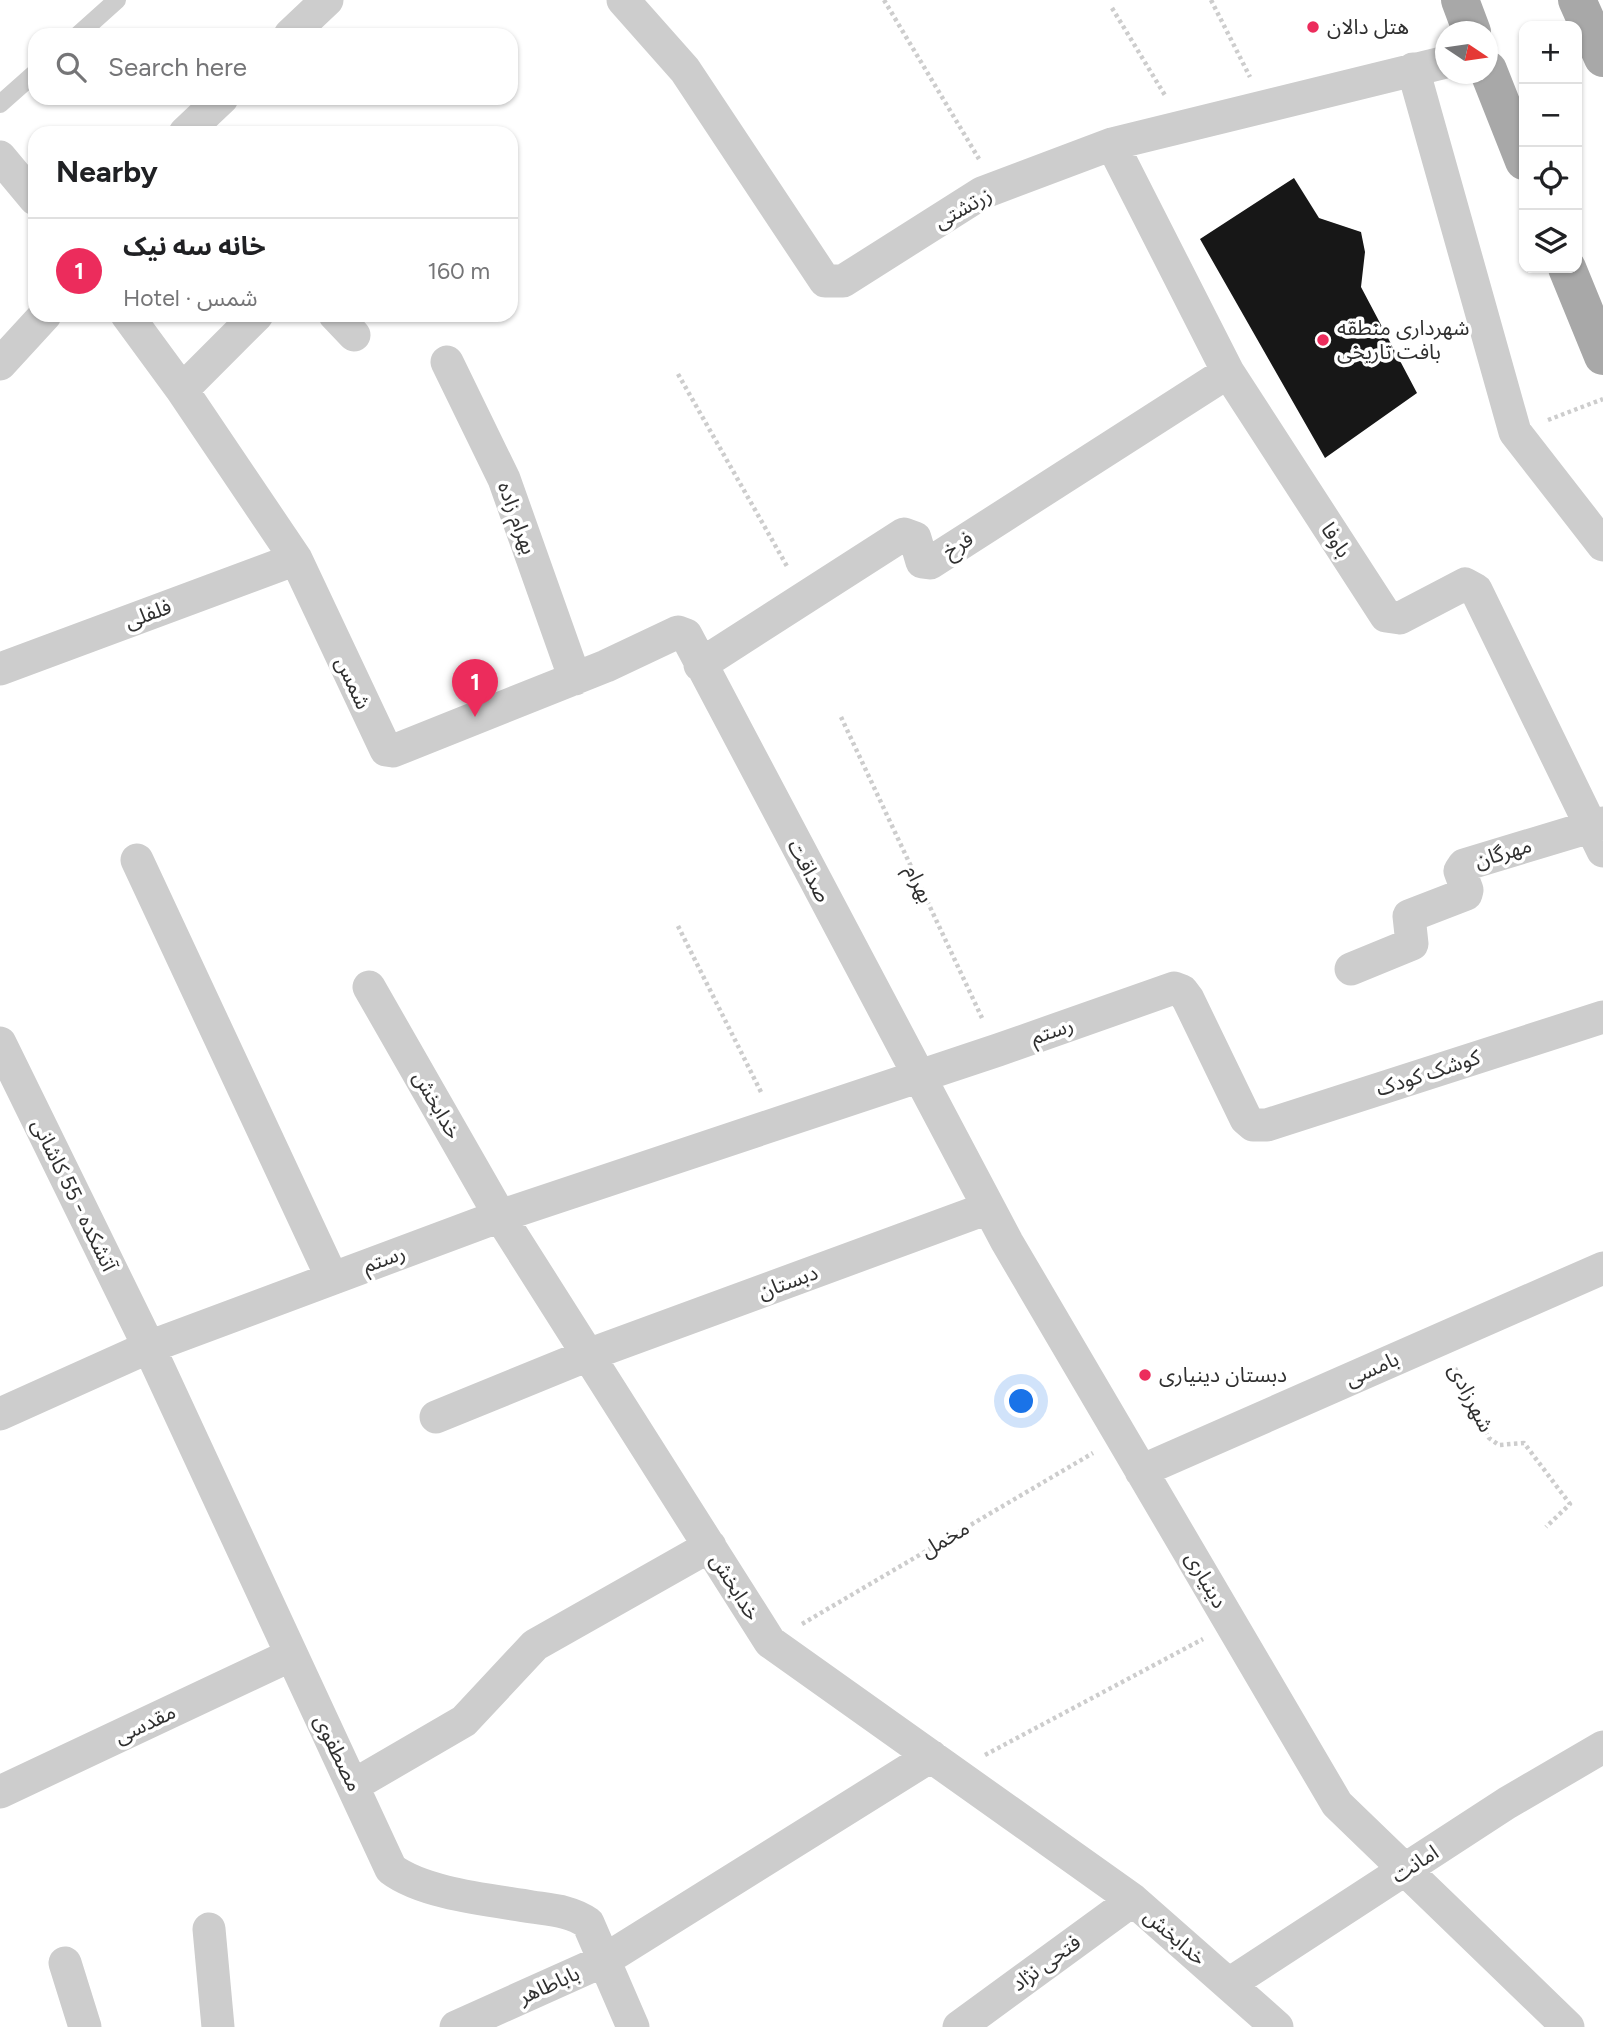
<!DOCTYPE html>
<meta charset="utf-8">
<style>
:root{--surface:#fff;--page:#f2f2f2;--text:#202124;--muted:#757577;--line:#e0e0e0;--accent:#ec2c5c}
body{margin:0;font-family:Figtree,"Noto Sans Arabic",sans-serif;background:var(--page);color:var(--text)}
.controls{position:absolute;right:21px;top:21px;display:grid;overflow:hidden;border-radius:14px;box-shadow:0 2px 5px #0004}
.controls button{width:63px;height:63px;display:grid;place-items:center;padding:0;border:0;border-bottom:2px solid var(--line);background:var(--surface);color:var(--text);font:35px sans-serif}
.compass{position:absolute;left:1435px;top:21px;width:63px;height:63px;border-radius:50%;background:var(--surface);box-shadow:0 2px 5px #0004;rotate:103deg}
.you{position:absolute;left:1022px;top:1402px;width:24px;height:24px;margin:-18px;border:5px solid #fff;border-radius:50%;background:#1a73e8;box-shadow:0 0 0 10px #1a73e833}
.badge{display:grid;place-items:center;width:46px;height:46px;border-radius:50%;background:var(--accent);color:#fff;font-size:23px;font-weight:700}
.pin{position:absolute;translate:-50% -58px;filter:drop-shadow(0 2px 4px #0008)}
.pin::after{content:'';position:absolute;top:37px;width:24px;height:21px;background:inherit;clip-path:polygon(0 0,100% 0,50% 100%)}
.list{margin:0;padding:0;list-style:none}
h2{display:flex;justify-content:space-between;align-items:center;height:91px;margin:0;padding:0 28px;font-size:30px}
h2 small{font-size:23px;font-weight:400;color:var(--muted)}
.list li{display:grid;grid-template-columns:46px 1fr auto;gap:21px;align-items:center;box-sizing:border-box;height:105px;padding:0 28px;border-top:2px solid var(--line)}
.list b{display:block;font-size:26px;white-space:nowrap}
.list p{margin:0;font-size:23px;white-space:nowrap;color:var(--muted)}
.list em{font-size:23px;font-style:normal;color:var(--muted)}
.icon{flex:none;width:38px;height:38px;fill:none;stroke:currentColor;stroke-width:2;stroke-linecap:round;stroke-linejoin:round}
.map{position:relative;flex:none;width:1603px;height:2027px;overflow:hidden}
.search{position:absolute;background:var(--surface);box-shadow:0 2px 5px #0004;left:28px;top:28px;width:490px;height:77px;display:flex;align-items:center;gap:18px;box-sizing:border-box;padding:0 24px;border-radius:21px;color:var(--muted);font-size:26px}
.panel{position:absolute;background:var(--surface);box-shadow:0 2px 5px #0004;left:28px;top:126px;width:490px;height:196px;border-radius:21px}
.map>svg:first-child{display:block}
</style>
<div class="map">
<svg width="1603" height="2027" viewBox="0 0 1603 2027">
<rect width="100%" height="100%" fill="#fff"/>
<path fill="#171717" d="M1294 178 1319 218 1361 232 1365 252 1361 287 1417 393 1325 458 1200 239Z"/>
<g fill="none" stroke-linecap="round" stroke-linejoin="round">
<path stroke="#cdcdcd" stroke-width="4.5" stroke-dasharray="3.5 3.5" stroke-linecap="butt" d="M884 0 979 159
M1211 0 1250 77
M1112 8 1166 97
M678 374 788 568
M1548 420 1603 399
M841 717 982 1018
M678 926 762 1094
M1455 1368 1489 1438 1499 1445 1524 1443 1570 1504 1546 1527
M802 1624 1093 1453
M985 1755 1203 1639"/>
<path stroke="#cdcdcd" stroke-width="18" d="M78 35 117 0
M0 104 35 73"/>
<path stroke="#cdcdcd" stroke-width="33" d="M623 0 685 70 825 281H843L982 193 1112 144 1446 62
M290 35 327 0
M1413 69 1515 432 1603 545
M185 133 222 98
M1112 144 1228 372 1386 616 1400 618 1465 584 1476 590 1603 851
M0 157 35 199
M127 315 182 390 296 559 386 750 393 751 606 666 678 632 686 635 1007 1242 1337 1804 1568 2027
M335 315 354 335
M447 362 504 479 575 679
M0 364 45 315
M182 390 257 315
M700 665 904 534 915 538 922 562 930 563 1228 372
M0 669 296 559
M137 860 332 1278
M1351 969 1412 944 1409 916 1466 894 1467 890 1460 871 1464 865 1603 823
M369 987 500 1216 770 1642 1133 1900 1277 2027
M0 1043 149 1347 391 1869C424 1894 491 1900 532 1907 552 1910 571 1911 588 1923L633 2027
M0 1414 149 1347 500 1216 998 1050 1174 988 1182 991 1188 999 1246 1119 1253 1125H1267L1603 1017
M436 1417 588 1355 988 1208
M1141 1471 1603 1268
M354 1785 464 1721 535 1645 710 1546
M0 1792 289 1656
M209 1929 218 2027
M65 1963 85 2027
M1229 1984 1507 1803 1603 1747
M456 2027 603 1961 931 1756
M959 2027 1133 1900"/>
<path stroke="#a8a8a8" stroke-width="38" d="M1460 0 1472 32
M1577 0 1603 58
M1488 70 1524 161
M1567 268 1603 356"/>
</g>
<g fill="#ec2c5c" stroke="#fff" stroke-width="2.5">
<circle cx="1313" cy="27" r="7"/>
<circle cx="1323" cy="340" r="7"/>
<circle cx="1145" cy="1375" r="7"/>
</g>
<g text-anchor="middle" stroke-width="7" stroke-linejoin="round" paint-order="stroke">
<g font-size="21" fill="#303030" stroke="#fff" text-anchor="start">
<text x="1327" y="34">هتل دالان</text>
<text x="1337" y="335">شهرداری منطقه<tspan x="1337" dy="24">بافت تاریخی</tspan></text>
<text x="1159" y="1382">دبستان دینیاری</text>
</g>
<g font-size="21" fill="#303030" stroke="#fff">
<text transform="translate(963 208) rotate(-29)" y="7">زرتشتی</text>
<text transform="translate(517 518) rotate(70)" y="7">بهرام زاده</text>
<text transform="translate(1336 540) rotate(57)" y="7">باوفا</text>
<text transform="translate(958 545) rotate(-33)" y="7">فرخ</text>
<text transform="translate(148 614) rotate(-20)" y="7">فلفلی</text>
<text transform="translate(353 683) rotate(65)" y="7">شمس</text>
<text transform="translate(1503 853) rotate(-17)" y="7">مهرگان</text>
<text transform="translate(809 871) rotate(62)" y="7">صداقت</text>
<text transform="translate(919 884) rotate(65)" y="7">بهرام</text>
<text transform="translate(1052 1031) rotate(-19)" y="7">رستم</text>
<text transform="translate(1428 1073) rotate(-18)" y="7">کوشک کودک</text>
<text transform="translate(437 1105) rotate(60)" y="7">خدابخش</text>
<text transform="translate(74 1195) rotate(64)" y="7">آتشکده - 55 کاشانی</text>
<text transform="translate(384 1259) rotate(-20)" y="7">رستم</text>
<text transform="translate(788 1282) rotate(-20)" y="7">دبستان</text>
<text transform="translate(1372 1369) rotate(-24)" y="7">بامسی</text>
<text transform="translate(1471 1398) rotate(63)" y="7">شهرزادی</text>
<text transform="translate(945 1539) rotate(-30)" y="7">مخمل</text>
<text transform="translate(1206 1580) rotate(60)" y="7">دینیاری</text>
<text transform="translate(735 1587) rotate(58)" y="7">خدابخش</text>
<text transform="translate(145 1724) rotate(-25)" y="7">مقدسی</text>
<text transform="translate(338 1753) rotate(64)" y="7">مصطفوی</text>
<text transform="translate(1415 1864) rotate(-33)" y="7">امانت</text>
<text transform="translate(1175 1937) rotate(41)" y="7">خدابخش</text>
<text transform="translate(1046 1963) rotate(-36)" y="7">فتحی نژاد</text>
<text transform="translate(549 1985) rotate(-24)" y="7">باباطاهر</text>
</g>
</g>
</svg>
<div class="controls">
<button>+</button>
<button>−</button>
<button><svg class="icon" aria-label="locate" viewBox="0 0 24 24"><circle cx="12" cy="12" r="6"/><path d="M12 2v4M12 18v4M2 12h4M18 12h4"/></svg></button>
<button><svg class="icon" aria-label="layers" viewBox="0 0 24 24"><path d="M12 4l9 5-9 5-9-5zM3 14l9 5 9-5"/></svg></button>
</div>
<svg class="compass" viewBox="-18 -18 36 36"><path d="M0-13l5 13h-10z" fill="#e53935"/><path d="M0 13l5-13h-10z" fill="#757577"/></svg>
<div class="you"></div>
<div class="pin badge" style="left:475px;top:717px">1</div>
<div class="search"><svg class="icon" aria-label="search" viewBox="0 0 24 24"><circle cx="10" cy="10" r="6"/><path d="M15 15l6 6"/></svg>Search here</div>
<section class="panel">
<h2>Nearby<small></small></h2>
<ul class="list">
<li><span class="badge">1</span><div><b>خانه سه نیک</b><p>Hotel · شمس</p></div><em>160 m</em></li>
</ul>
</section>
</div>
